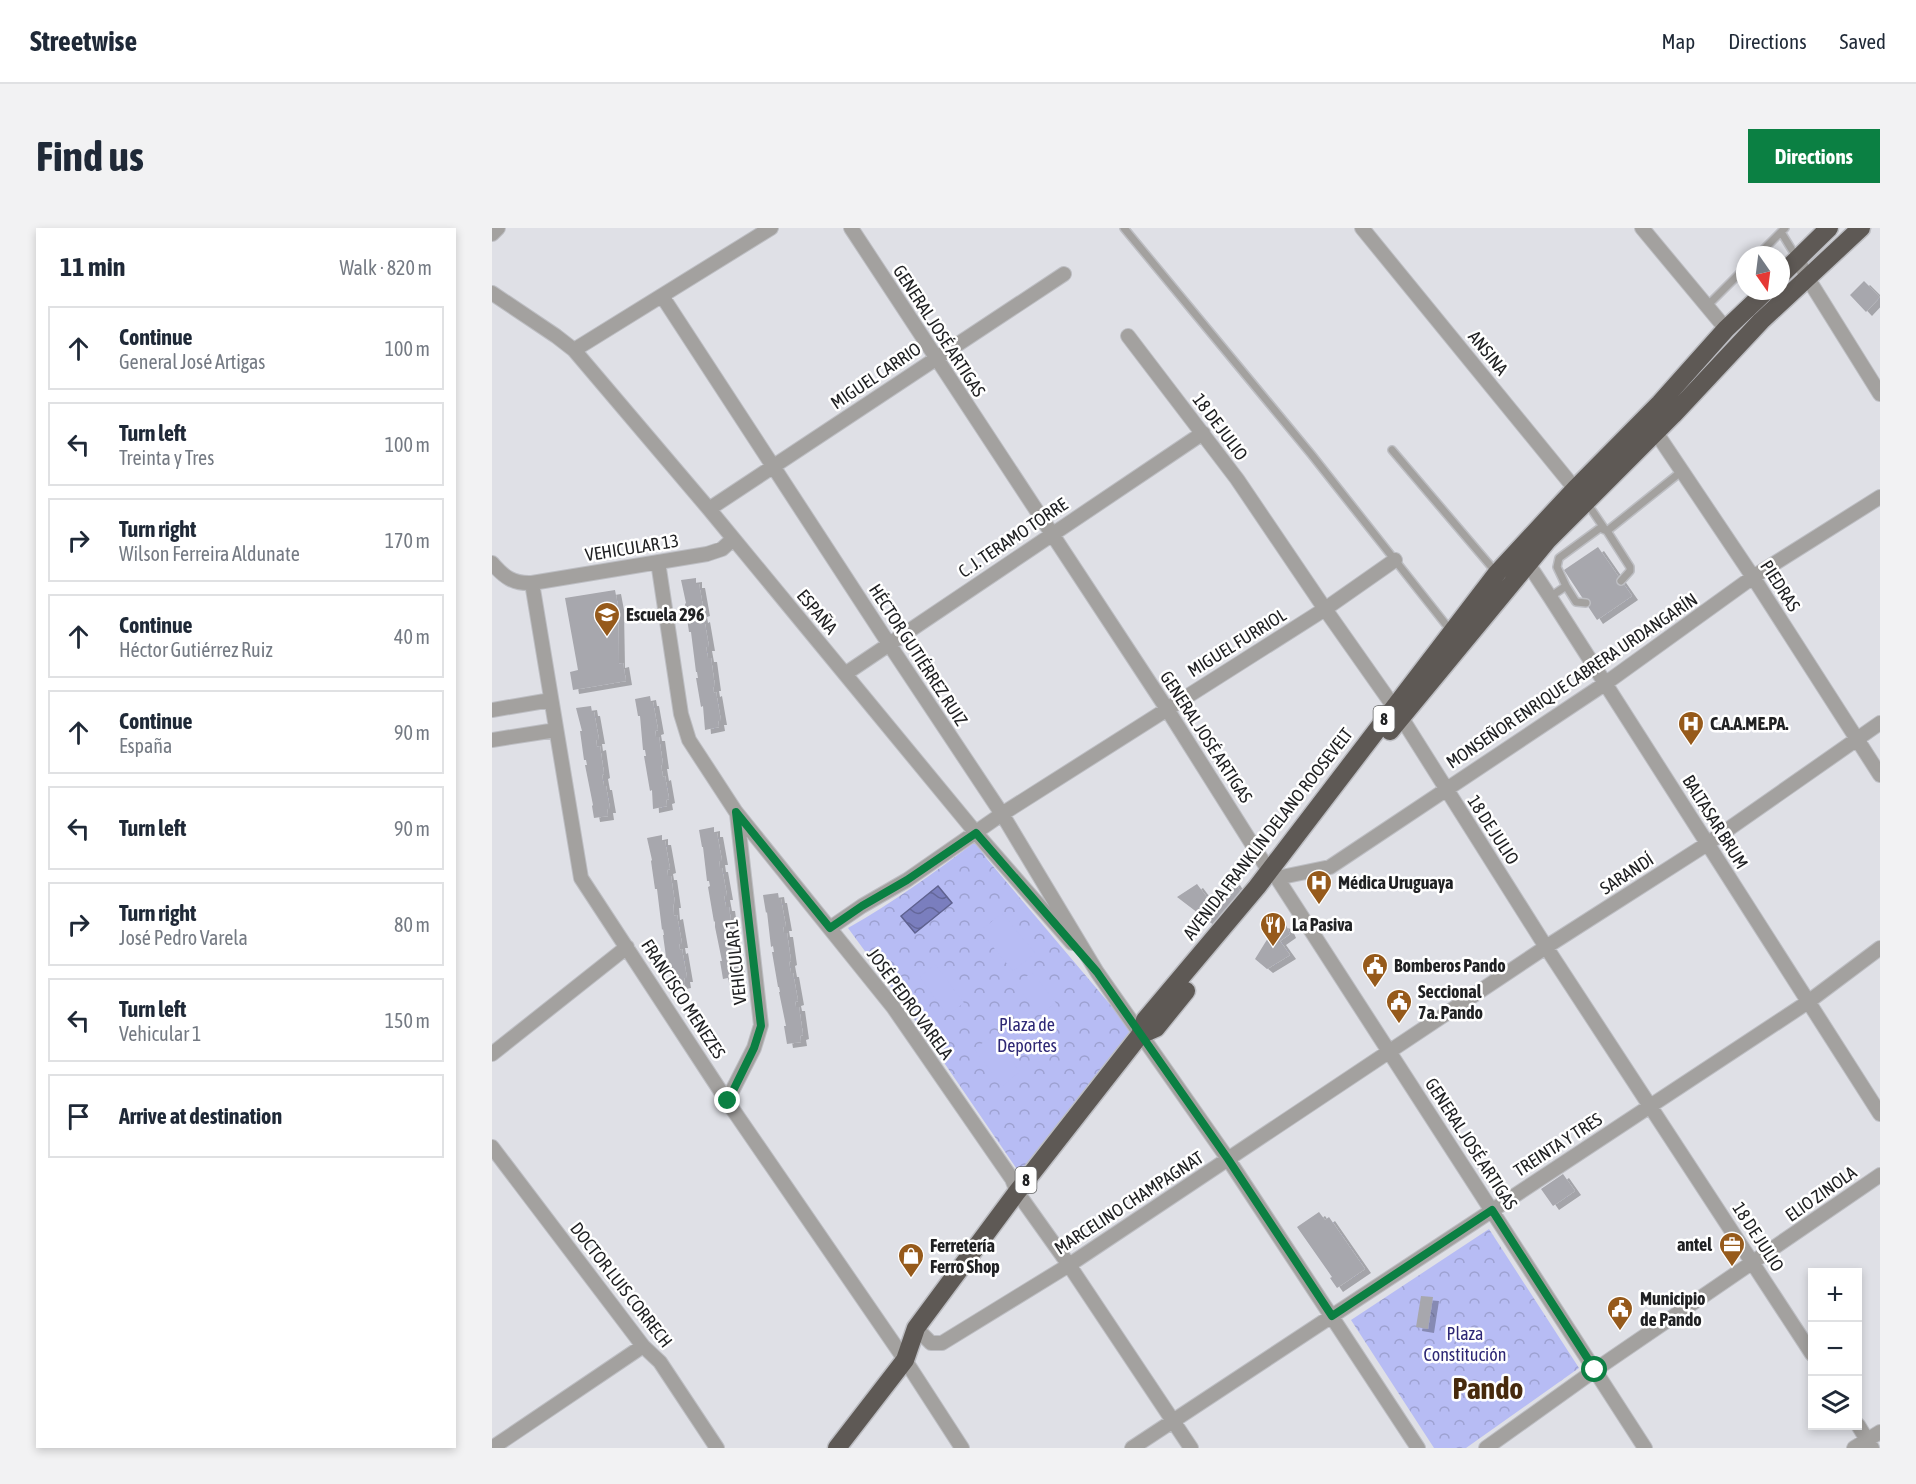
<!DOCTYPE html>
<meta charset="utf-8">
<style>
:root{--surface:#fff;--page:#f2f2f3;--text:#1f2937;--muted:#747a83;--line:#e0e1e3;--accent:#0b8043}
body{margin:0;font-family:"Asap Condensed",sans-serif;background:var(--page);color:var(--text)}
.controls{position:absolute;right:18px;bottom:18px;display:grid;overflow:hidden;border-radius:0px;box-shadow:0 3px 9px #0003}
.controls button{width:54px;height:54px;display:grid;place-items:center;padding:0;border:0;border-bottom:2px solid var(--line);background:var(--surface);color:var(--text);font:30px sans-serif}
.compass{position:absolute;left:1244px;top:18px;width:54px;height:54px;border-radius:50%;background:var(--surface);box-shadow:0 3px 9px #0003;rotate:166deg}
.stop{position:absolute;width:18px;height:18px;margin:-14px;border:4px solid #0b8043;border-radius:50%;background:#fff}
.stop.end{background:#0b8043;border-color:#fff;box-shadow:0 2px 6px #0008}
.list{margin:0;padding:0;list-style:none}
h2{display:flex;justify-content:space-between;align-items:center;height:78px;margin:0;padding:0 24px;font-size:26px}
h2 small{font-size:20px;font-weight:400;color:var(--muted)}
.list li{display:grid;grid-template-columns:39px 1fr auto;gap:18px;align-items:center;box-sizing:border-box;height:84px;margin:0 12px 12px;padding:0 12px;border:2px solid var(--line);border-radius:0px}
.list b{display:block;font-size:22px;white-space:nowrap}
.list p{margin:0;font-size:20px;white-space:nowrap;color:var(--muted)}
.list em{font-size:20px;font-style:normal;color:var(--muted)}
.icon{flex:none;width:33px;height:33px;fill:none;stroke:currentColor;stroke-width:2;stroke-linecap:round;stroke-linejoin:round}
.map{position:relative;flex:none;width:1388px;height:1220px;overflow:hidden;border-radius:0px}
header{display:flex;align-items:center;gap:36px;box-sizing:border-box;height:84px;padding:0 30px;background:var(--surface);border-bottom:2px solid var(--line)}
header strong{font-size:28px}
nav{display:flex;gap:33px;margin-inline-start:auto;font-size:21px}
.intro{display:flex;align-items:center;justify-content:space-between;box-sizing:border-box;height:144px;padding:0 36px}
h1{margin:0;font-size:42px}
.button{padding:15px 27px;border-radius:0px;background:var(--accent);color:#fff;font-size:21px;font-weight:700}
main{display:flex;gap:36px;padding:0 36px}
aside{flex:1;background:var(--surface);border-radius:0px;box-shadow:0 3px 9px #0003}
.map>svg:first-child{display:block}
</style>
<header>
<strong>Streetwise</strong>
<nav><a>Map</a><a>Directions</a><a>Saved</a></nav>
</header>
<div class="intro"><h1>Find us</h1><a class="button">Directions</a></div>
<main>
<aside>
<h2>11 min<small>Walk · 820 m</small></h2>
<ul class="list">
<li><svg class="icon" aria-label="ahead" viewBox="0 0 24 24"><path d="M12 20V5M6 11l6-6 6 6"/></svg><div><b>Continue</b><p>General José Artigas</p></div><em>100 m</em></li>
<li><svg class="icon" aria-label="left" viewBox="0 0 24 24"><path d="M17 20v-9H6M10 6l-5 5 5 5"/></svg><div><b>Turn left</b><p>Treinta y Tres</p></div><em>100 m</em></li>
<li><svg class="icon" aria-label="right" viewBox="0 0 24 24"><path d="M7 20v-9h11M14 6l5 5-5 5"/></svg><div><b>Turn right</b><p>Wilson Ferreira Aldunate</p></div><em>170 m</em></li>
<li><svg class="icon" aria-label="ahead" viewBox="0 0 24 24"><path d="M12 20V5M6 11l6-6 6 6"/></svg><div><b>Continue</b><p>Héctor Gutiérrez Ruiz</p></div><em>40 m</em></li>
<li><svg class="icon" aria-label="ahead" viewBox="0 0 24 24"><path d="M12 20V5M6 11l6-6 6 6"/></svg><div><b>Continue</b><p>España</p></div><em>90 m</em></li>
<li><svg class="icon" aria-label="left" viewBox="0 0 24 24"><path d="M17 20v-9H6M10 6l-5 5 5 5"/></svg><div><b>Turn left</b></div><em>90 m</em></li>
<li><svg class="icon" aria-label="right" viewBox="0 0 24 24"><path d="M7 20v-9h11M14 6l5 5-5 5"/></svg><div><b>Turn right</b><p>José Pedro Varela</p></div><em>80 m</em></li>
<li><svg class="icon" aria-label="left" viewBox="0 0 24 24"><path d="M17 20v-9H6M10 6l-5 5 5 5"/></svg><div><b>Turn left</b><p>Vehicular 1</p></div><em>150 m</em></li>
<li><svg class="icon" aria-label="arrive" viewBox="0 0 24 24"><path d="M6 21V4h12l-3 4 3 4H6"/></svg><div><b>Arrive at destination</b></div></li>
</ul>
</aside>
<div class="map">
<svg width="1388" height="1220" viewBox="0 0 1388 1220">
<defs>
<pattern id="park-crowns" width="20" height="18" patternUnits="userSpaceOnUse" patternTransform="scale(1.5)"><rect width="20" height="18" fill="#b7bcf4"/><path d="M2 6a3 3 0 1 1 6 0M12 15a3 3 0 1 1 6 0" fill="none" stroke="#9da1d1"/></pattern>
<pattern id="water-waves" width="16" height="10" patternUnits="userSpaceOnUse" patternTransform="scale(1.5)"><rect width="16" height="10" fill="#7a7ebe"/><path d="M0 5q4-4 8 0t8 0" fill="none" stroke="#64679a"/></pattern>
<filter id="shadow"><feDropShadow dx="6" dy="4" stdDeviation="0" flood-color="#0004"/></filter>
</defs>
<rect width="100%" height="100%" fill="#dfe0e6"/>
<path fill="url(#park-crowns)" d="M483 614 495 631 644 807 531 950 416 782 356 700C400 675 442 645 483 614Z
M997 1001 1087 1140 974 1220H942L859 1092Z"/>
<path fill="#b7bcf4" d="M510 685 543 725 521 743 488 703Z
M443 736 472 775 455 787 428 749Z
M540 744 564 775 547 787 524 757Z
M502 807 528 844 510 858 482 821Z"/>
<path fill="url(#water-waves)" stroke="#5f6290" stroke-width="1.5" d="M446 658 460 675 423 705 409 688Z"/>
<path fill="#a7a7ad" filter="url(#shadow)" d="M1372 53 1388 69 1374 84 1358 67Z
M1106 319 1140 368 1105 392 1072 342Z
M204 350V356H207L212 384 209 385 210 391 212 390 217 419H214L216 430H219L223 459H221L222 465 224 464 229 493H226L227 499 213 502 211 478 209 479 204 450H206L205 444H204L199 404H197L193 376 194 375 189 352Z
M123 362 126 378 127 436 131 435 134 453 81 462 78 444 86 442 73 370Z
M158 468 159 474H161L166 502 163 503 164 509H167L171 537H169L171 549 173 548 177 571 174 572 175 578 161 581 160 562 158 563 152 528H154L153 522H151L148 488H146L143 471Z
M99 478 100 484H102L107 512H104L105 519 108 518 112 546 110 547 112 558H114L118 581H115L116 588 102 590 100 578 101 577 93 537H95L94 532H92L88 503H90L84 480Z
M222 599V605H225L230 633H227L228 640H230L235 668H232L234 679H237L241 708H239L240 714 242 713 247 742H244L245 748 231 751 228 733H230L223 699V693L222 694 216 659 218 658 217 653H215L211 619H210L207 602Z
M170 607V613H173L178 641 175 642 176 648H179L183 676H181L182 688 185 687 190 716H187L188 722 190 721 195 750H192L193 756 179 759 177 735 175 736 171 707H172L171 701 170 702 165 661H163L159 633 160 632 155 610Z
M742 653 749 664 723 698 685 669 705 656 717 672Z
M286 665 287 671H289L294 699H291L292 705H295L299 733 297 734 299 745H301L306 773 303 774 304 779H307L311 807 308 808 309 814 295 816 292 798H294L287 764H288L287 759H286L280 724H282L281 718 279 719 275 684 274 685 271 667Z
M788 696 794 697 798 706 788 713 798 727 775 741 763 731 781 702Z
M1071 946 1083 963 1061 978 1049 961Z
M827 984 833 992 837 989 873 1041 845 1060 838 1050 840 1049 805 999Z
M929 1068 941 1069 936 1101 924 1099Z"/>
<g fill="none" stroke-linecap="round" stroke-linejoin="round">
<defs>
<path id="lane" d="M632 0 819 226 959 403
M1289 4 1305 30
M1266 27 1293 0
M1215 78 1253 40
M900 222 1003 343
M1095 275 1112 300
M1129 353 1138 343V339L1115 303 1190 243
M1074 358 1065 339 1067 330 1108 300 1115 303
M1058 369 1074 358 1084 374 1094 375"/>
<path id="street" d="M359 0 675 481 777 643 785 650 1153 1220
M870 0 1088 267
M1150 0 1234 101
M0 6 6 0
M1305 30 1315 49 1388 166
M0 65 64 108 82 122 217 281 484 605 580 715
M170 68 397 416 510 586 605 744 736 931 926 1220
M636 108 745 251 833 381 909 489 1054 719 1320 1126
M82 122 279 0
M1159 197 1261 349 1388 547
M217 281 572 46
M1030 331 1037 337 1058 369 1388 886
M166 334 189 486 197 512 244 584 401 779 520 951 525 964 577 1037 699 1220
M0 335C12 349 21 356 40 355L215 326 230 321 241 311
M40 355 89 650 235 873 413 1132 470 1220
M353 446 711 205
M0 482 59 472
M0 512 64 502
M785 650 838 639 1114 455 1261 349 1388 269
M338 700 370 678 415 652 510 586 833 381 903 332
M0 826 135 719
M235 873 262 820 269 797 245 586
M0 919 151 1118 168 1134 225 1220
M424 1100 439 1115H450L577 1037 1054 719 1215 616 1388 495
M1366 1197 1380 1220
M0 1220 151 1118
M640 1220 1316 774 1388 720
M994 1220 1103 1142 1388 947
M1362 1220 1388 1204"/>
<path id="highway" d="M1289 47 1337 0
M898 503 1055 313 1181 187 1269 93 1369 0
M648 807 664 800 694 763
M345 1220 413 1132 424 1100 525 964 648 807 653 792 765 659 1005 345 1083 261 1168 175 1234 101 1274 63"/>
</defs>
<use href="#lane" stroke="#bdbec3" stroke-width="10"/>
<use href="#street" stroke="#bdbec3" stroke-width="16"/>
<use href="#highway" stroke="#bdbec3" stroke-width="21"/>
<use href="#lane" stroke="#a3a19f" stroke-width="7"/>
<use href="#street" stroke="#a3a19f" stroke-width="14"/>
<use href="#highway" stroke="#5e5955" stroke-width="18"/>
</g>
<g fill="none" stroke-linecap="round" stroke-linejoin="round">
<path stroke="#0b8043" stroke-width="8" d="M236 873 262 820 269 798 244 584 338 700 370 678 415 652 484 605 605 744 736 931 840 1088 1000 982 1103 1142"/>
</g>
<defs>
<symbol id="school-pin" viewBox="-11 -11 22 30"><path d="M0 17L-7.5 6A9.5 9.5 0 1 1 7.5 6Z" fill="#965a1b" stroke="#fff"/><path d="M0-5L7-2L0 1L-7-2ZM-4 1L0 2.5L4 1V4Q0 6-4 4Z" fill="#fff"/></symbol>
<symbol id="hospital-pin" viewBox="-11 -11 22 30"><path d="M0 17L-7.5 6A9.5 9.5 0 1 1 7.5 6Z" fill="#965a1b" stroke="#fff"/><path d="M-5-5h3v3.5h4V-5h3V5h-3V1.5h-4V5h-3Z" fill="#fff"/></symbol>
<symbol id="restaurant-pin" viewBox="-11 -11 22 30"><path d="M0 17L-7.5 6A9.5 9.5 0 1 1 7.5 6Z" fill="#965a1b" stroke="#fff"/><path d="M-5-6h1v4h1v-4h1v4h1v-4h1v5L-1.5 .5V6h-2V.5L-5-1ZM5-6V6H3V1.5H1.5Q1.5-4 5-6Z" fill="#fff"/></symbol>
<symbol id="civic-pin" viewBox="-11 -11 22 30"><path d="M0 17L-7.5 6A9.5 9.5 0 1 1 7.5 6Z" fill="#965a1b" stroke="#fff"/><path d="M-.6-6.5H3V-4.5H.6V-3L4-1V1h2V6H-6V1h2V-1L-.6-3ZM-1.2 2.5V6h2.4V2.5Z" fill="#fff"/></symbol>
<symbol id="office-pin" viewBox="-11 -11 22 30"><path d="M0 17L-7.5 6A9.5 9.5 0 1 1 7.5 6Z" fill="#965a1b" stroke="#fff"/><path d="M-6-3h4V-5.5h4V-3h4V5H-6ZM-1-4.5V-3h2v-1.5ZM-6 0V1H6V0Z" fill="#fff"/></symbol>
<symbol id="shop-pin" viewBox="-11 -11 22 30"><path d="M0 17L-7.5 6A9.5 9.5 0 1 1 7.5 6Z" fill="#965a1b" stroke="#fff"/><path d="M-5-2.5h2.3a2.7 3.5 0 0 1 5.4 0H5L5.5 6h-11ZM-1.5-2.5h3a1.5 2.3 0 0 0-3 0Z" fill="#fff"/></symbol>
</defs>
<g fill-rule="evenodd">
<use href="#school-pin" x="100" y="372" width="30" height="40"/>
<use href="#hospital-pin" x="1184" y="481" width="30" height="40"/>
<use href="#hospital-pin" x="812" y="640" width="30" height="40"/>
<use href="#restaurant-pin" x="766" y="682" width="30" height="40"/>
<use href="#civic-pin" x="868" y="723" width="30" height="40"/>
<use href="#civic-pin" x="892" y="759" width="30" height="40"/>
<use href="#office-pin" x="1225" y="1002" width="30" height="40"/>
<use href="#shop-pin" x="404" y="1013" width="30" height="40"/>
<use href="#civic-pin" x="1113" y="1066" width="30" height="40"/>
</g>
<g text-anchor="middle" stroke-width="5" stroke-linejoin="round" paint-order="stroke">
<g fill="#fff" stroke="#636465" stroke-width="1.5">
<rect x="881.5" y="478" width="21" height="26" rx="4.5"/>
<rect x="523.5" y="939" width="21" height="26" rx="4.5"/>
</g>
<g font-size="16" font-weight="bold" fill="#202123">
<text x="892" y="497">8</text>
<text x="534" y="958">8</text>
</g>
<g font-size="18" fill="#202123" stroke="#fff">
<text transform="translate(447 103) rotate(57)" y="6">GENERAL JOSÉ ARTIGAS</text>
<text transform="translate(996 125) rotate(51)" y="6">ANSINA</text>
<text transform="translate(384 148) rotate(-34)" y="6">MIGUEL CARRIO</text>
<text transform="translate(728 199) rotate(53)" y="6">18 DE JULIO</text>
<text transform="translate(521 310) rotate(-34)" y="6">C. J. TERAMO TORRE</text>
<text transform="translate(140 320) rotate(-9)" y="6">VEHICULAR 13</text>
<text transform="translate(1288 358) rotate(57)" y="6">PIEDRAS</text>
<text transform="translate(325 384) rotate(50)" y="6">ESPAÑA</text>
<text transform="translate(745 415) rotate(-32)" y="6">MIGUEL FURRIOL</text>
<text transform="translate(426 427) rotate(57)" y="6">HÉCTOR GUTIÉRREZ RUIZ</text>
<text transform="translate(1080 453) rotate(-34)" y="6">MONSEÑOR ENRIQUE CABRERA URDANGARÍN</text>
<text transform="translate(714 509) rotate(57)" y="6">GENERAL JOSÉ ARTIGAS</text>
<text transform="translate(1223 594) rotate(58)" y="6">BALTASAR BRUM</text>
<text transform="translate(1001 602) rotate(57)" y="6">18 DE JULIO</text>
<text transform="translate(776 606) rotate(-52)" y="6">AVENIDA FRANKLIN DELANO ROOSEVELT</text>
<text transform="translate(1135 646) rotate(-33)" y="6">SARANDÍ</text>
<text transform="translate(244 734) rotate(-96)" y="6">VEHICULAR 1</text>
<text transform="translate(191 771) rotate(57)" y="6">FRANCISCO MENEZES</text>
<text transform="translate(418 776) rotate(54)" y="6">JOSÉ PEDRO VARELA</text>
<text transform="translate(979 916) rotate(57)" y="6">GENERAL JOSÉ ARTIGAS</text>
<text transform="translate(1066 917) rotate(-33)" y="6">TREINTA Y TRES</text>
<text transform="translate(1329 966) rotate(-35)" y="6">ELIO ZINOLA</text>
<text transform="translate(637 975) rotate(-33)" y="6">MARCELINO CHAMPAGNAT</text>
<text transform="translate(1266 1009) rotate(57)" y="6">18 DE JULIO</text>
<text transform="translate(129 1057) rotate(52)" y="6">DOCTOR LUIS CORRECH</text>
</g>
<g font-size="18" font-weight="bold" fill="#202123" stroke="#fff" text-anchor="start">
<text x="134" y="393">Escuela 296</text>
<text x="1218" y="502">C.A.A.ME.PA.</text>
<text x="846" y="661">Médica Uruguaya</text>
<text x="800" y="703">La Pasiva</text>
<text x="902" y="744">Bomberos Pando</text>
<text x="926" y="770">Seccional<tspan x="926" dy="21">7a. Pando</tspan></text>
<text x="1220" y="1023" text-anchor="end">antel</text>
<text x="438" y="1024">Ferretería<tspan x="438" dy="21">Ferro Shop</tspan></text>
<text x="1148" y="1077">Municipio<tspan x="1148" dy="21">de Pando</tspan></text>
</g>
<g font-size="18" fill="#2e2875" stroke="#fff">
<text x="535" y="803">Plaza de<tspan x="535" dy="21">Deportes</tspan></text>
<text x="973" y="1112">Plaza<tspan x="973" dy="21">Constitución</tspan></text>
</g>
<g font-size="30" font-weight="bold" fill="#472a0d" stroke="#fff">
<text x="996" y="1171">Pando</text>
</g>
</g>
</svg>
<div class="controls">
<button>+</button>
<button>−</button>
<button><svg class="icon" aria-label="layers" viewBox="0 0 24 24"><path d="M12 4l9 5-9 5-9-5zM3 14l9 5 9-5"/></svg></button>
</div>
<svg class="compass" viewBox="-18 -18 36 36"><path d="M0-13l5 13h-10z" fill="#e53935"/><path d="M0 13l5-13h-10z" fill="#747a83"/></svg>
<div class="stop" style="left:1103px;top:1142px"></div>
<div class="stop end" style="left:236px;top:873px"></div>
</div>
</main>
